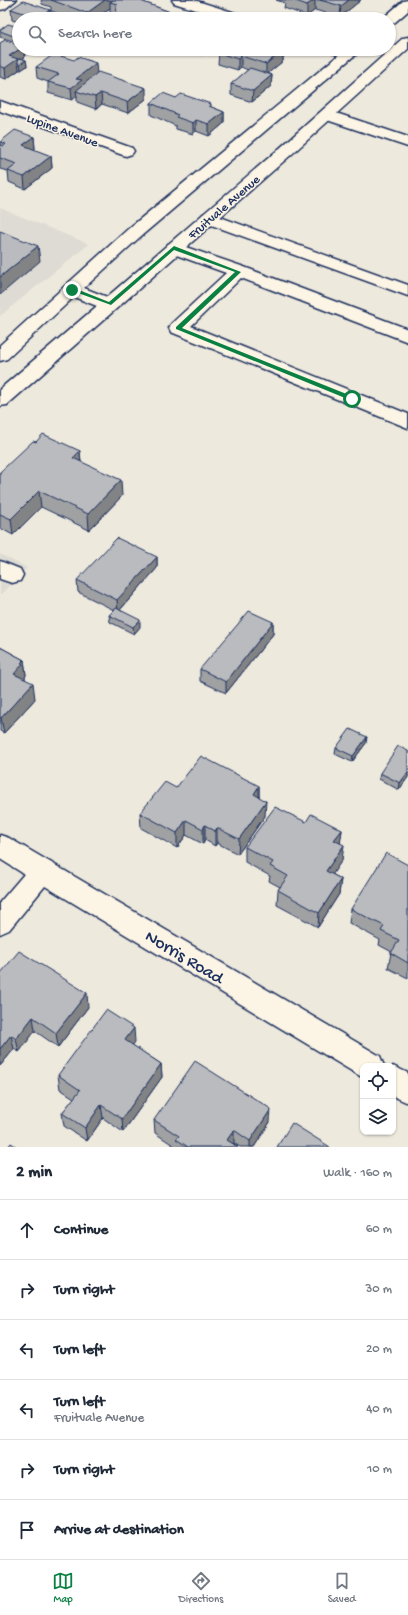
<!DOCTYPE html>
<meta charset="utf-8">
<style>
:root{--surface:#fff;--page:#f6f6f7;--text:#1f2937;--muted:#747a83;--line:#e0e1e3;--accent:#0b8043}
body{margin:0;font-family:"Gochi Hand",sans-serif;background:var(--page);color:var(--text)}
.controls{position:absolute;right:12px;bottom:12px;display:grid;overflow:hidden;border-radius:8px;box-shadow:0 1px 3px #0004}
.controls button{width:36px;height:36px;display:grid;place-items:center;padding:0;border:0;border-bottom:1px solid var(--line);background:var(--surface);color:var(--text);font:20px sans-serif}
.stop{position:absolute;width:12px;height:12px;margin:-9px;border:3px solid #0b8043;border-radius:50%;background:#fff}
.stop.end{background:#0b8043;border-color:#fff;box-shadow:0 1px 4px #0008}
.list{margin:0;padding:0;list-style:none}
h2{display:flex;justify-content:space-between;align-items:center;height:52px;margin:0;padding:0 16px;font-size:17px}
h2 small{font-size:13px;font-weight:400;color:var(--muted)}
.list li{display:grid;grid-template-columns:26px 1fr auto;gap:12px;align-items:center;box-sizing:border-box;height:60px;padding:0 16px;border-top:1px solid var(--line)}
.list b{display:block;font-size:15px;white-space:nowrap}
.list p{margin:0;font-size:13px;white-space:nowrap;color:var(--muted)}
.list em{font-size:13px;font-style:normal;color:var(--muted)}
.icon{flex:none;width:22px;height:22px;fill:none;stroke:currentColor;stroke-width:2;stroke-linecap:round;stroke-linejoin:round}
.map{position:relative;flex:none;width:408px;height:1147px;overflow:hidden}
.search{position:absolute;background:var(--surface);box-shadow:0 1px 3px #0004;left:12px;right:12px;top:12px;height:44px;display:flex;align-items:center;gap:10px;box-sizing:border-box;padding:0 14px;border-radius:22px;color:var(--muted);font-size:15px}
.sheet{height:412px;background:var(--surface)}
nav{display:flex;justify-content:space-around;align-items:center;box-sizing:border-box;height:56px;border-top:1px solid var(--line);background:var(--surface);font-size:11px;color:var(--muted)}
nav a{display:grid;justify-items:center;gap:2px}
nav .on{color:var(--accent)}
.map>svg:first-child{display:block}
</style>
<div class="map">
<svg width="408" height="1147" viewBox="0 0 408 1147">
<rect width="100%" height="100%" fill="#eee9dd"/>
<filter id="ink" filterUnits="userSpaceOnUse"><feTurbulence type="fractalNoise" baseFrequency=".025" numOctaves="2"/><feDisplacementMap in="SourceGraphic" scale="8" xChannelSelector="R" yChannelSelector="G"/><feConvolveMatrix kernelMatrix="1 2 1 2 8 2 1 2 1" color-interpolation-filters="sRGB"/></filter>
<g filter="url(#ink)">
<path fill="#dedbd4" d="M0 208 89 244 0 316Z
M0 554 27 568 0 595Z"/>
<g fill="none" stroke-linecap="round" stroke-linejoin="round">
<defs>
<path id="minor" d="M0 0H16L5 9 0 10Z
M172 0H194L245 16 247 19H225L174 3Z
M329 49H352L357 53 355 56C348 58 333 56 329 49Z
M0 101 132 148 134 151 132 154 126 156 120 154 0 111Z
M327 110 408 137V147L321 118 319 115 321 112Z
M209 213 408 285V296L203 222 200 218 203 214Z
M174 243 244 267 408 329V342L241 278 191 326 408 414V428L171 332 169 328 171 324 226 273 168 252 165 248 168 244Z
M0 561 20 569 23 575 20 581 12 583 0 579Z
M0 835 9 838 380 1056 384 1066H363V1077L360 1076 45 886 9 930 0 934V902L24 874 0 859Z
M393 1066 408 1073V1103L393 1096Z"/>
<path id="major" d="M408 0V11L394 23 389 24V19H382L403 1Z
M408 37V49L292 154 7 405 0 406V389L97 306 74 297 7 359 0 361V345L128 229 346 49H362L140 237 84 288 107 297 280 148 403 38Z"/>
</defs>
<use href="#minor" stroke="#1b2f5e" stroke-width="3"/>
<use href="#major" stroke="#1b2f5e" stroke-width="3"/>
<use href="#minor" fill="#fcf5e5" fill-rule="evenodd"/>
<use href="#major" fill="#fcf5e5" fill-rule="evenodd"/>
</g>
<path fill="#a0a1a3" stroke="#1b2f5e" d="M41 0H138L170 12V19H117L116 15 110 13V8L94 19H74L51 11V7L42 4Z
M276 0H361L340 17 315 10 307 16 284 8 285 3Z
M11 9 50 10 51 19H19V22L12 20Z
M19 27 16 42 0 37V30Z
M0 43 19 49H24L25 57 22 59 26 60 27 66 21 70H19L6 79 0 77Z
M164 49H180L175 53Z
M183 49H208L201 55Z
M283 50V61L268 73 272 75 271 86 252 102 231 95V84L248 70 241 67 238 70 218 64 219 53Z
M36 67 97 73 146 99 128 113 102 104 96 109 77 102V96L72 100 48 93V82L37 78Z
M176 98 211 104V107L224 112V123L209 136 196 131 193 134 176 129V126L151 115V103Z
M34 137 35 149 34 150 51 156 52 168 25 189 9 182 8 171 0 169V142Z
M36 442 80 451 81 462 122 496 89 530 41 507 13 535 0 528V472Z
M157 557V568L120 610 140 627 134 634 110 622 109 615 114 610 78 592 77 580Z
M273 622V634L226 693 200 681V669Z
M0 647 24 660 26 675 25 677V679L35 699 4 733 0 731Z
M366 743 352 762 335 754 336 748Z
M408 751V777L399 790 379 779 380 773Z
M259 786V797L265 816 238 854 217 843 215 846 205 840 203 844 186 835 177 848 141 828 140 813Z
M306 822 342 830 340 843 342 860 332 874 341 879 339 894 318 927 277 905 278 890 280 887 269 881 270 876 245 862V847Z
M408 865V978L388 968 391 953 392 952 379 945 380 940 349 923 351 909Z
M0 974 88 1007 58 1047 35 1031 19 1052 14 1049 0 1066Z
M135 1042 132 1045 161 1064 162 1077 123 1132 103 1118 87 1141 64 1126 62 1113 74 1098 60 1089 58 1075Z
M154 1120 270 1122 254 1147H240L234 1143 233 1144 238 1147H176L155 1133Z"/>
<path fill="#828385" stroke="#1b2f5e" d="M105 0H118L110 2V8L94 19H87V13Z
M314 0H315V10L307 16V5Z
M349 0H361L340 17 341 6Z
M50 10 51 19H38V18Z
M170 12V19H160Z
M19 34V41L16 42V37Z
M20 49H24L25 57 18 62 19 70 6 79 5 68 9 56Z
M175 49H180L175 53Z
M201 49H208L201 55Z
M283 50V61L266 75V64Z
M241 56V67L238 70V59Z
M26 60 27 66 21 70 20 64Z
M96 63 97 74 76 91 77 96 72 100 71 88 76 79Z
M272 75 271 86 252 102 253 91Z
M146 88V99L128 113 127 102Z
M101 93 102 104 96 109 95 97Z
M224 112V123L209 136V124Z
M196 120V131L193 134V123Z
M34 137 35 149 24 157 23 145Z
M51 156 52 168 25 189 24 177Z
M38 246 40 261 0 295V277Z
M80 451 81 467 73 458Z
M121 480 122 496 89 530 88 514Z
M39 491 41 507 13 535 11 519Z
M157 557V568L118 612 117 600Z
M140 620V627L134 634 133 627Z
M273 622V634L226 693V682Z
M24 660 26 675 25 677V680L14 674 21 663Z
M33 683 35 699 4 733 1 718Z
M367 737 366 743 352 762 353 756Z
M408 772V777L399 790 400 783Z
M259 786V802L254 794Z
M266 801 265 816 238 854 239 839Z
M186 820V835L177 848V833Z
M205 825V840L203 844V829Z
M217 828V843L215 846V831Z
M342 830 340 845 334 840Z
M344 845 342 860 325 886 326 871Z
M341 879 339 894 318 927 319 913Z
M87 993 88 1007 58 1047 56 1033Z
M33 1017 35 1031 19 1052 16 1039Z
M134 1028 135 1042 126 1054 125 1040Z
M11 1035 14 1049 0 1066V1049Z
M161 1064 162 1077 123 1132 122 1119Z
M101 1105 103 1118 87 1141 85 1128Z
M271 1109 270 1122 254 1147H250V1141Z
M234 1130V1143L231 1147 227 1140Z"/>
<path fill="#babbbe" stroke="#1b2f5e" d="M51 0H105L87 13Z
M113 0H138L170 12 160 19H125L128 17 117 14 116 6 117 4 110 2Z
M293 0H314L307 5Z
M320 0H349L341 6Z
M23 1 50 10 38 18 11 9Z
M184 13 201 19H177Z
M8 24 19 27V34L16 37 0 31V30Z
M5 40 19 45V49H20L9 56 18 59 5 68 0 66V43Z
M223 49H279L283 50 266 64 241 56 238 59 219 53Z
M54 54 74 60 78 57 96 63 76 79 82 80 71 88 48 82 59 74 36 67Z
M20 58 26 60 20 64H18V60Z
M250 68 272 75 253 91 231 84Z
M98 72 146 88 127 102 101 93 95 97 76 91Z
M163 93 176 98 181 94 211 104 209 106 224 112 209 124 196 120 193 123 176 117 178 115 151 103Z
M15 130 34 137 23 145 51 156 24 177 8 171 17 164 0 158V145L4 146 6 144 0 142Z
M0 231 38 246 0 277Z
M43 434 80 451 73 458 121 480 88 514 39 491 11 519 0 514V472L33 441 36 442Z
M117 538 157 557 117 600 77 580Z
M116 608 140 620 133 627 109 615Z
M249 611 273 622 226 682 200 669Z
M0 647 24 660 21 663 23 664 14 674 33 683 1 718 0 717Z
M350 729 367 737 353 756 336 748Z
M398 746 408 751V772L400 783 380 773Z
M201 756 259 786 254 794 266 801 239 839 217 828 215 831 205 825 203 829 186 820 177 833 140 813 165 782 176 788Z
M275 807 306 822 311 814 342 830 334 840 344 845 326 871 341 879 319 913 278 890 288 876 270 866 273 862 245 847Z
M386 853 408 865V963L391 953 399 940 381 931 384 926 351 909Z
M19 951 87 993 56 1033 33 1017 16 1039 11 1035 0 1049V974Z
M106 1010 134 1028 125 1040 161 1064 122 1119 101 1105 85 1128 62 1113 80 1090 58 1075Z
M195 1061 271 1109 250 1141 234 1130 227 1140 238 1147H188L176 1139 179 1136 154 1120Z
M292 1123 330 1147H277Z
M11 1143 17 1147H8Z"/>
</g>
<path fill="#0b8043" d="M174 246 241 272 182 328 354 397V400H350L176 329V327L235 272 174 250 111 305 70 290 74 288 109 302Z"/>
<g text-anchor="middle" stroke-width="3" stroke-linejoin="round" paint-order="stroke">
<g font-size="13" fill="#1b2f5e" stroke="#fcf5e5">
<text transform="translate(63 129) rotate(20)" y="5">Lupine Avenue</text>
<text transform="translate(223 206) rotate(-41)" y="5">Fruitvale Avenue</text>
</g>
<g font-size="18" fill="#1b2f5e" stroke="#fcf5e5">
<text transform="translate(185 956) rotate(31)" y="6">Norris Road</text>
</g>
</g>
</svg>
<div class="controls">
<button><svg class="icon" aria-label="locate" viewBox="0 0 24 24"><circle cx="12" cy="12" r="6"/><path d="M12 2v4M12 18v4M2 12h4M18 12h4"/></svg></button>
<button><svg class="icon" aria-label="layers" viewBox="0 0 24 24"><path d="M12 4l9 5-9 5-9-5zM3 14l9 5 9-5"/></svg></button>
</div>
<div class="stop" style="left:352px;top:399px"></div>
<div class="stop end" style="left:72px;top:290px"></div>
<div class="search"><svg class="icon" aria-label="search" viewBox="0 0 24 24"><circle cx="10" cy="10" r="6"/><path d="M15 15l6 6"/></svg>Search here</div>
</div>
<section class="sheet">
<h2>2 min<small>Walk · 160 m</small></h2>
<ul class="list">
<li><svg class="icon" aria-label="ahead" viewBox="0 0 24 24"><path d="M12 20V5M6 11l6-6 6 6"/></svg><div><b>Continue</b></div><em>60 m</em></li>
<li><svg class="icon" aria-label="right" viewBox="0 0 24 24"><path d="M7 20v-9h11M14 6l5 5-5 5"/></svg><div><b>Turn right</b></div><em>30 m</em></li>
<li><svg class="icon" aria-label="left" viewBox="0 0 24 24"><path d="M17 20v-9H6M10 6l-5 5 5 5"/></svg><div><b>Turn left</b></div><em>20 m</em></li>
<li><svg class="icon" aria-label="left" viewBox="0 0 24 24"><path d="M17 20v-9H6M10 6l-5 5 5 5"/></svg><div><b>Turn left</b><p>Fruitvale Avenue</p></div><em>40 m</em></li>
<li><svg class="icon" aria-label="right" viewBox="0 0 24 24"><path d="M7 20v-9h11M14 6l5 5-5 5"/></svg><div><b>Turn right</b></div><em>10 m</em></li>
<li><svg class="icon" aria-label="arrive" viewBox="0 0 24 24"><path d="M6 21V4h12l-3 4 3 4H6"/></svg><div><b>Arrive at destination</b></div></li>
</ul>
</section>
<nav>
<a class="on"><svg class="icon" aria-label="map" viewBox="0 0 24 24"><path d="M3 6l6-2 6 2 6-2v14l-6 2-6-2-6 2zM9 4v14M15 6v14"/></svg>Map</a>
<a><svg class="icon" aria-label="directions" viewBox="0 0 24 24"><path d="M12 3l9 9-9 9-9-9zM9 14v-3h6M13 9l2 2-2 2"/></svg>Directions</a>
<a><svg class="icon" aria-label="saved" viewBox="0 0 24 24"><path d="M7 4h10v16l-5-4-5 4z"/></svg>Saved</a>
</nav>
